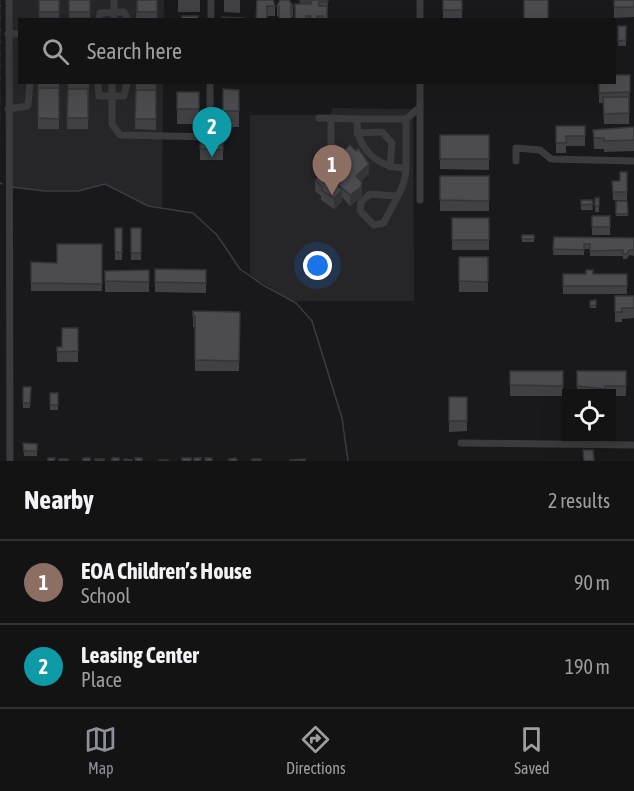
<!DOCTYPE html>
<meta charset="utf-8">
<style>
:root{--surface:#131314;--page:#1c1c1d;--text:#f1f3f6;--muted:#9d9ea0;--line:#323234;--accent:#8c9099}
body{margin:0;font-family:"Asap Condensed",sans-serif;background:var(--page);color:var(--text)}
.controls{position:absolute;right:18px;bottom:18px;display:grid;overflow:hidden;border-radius:0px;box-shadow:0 6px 24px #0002}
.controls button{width:54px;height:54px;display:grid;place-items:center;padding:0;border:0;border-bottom:2px solid var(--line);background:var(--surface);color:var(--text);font:30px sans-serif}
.you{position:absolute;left:318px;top:266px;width:21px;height:21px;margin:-15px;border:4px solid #fff;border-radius:50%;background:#1a73e8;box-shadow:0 0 0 9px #1a73e833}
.badge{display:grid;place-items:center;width:39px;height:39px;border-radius:50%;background:var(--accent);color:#fff;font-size:20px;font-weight:700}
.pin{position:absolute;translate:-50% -50px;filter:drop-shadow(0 2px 3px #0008)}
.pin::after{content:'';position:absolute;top:32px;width:21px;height:18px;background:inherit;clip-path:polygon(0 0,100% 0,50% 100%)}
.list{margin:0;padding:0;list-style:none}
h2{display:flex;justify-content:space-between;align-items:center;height:78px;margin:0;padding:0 24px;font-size:26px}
h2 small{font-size:20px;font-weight:400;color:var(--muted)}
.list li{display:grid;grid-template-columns:39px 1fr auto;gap:18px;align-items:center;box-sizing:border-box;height:84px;padding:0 24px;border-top:2px solid var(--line)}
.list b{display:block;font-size:22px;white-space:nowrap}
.list p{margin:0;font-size:20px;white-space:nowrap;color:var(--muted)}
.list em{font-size:20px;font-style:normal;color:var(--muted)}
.icon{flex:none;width:33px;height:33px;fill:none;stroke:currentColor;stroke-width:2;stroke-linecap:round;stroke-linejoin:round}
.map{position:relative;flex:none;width:634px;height:461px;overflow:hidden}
.search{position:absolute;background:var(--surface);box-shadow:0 6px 24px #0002;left:18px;right:18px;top:18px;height:66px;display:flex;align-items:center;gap:15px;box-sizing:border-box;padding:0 21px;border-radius:0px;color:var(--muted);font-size:22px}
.sheet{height:246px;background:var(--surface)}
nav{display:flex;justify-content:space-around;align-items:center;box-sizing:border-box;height:84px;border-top:2px solid var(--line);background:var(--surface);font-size:16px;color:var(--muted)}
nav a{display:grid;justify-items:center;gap:3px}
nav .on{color:var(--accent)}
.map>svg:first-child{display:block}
</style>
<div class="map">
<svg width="634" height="461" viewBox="0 0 634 461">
<defs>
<pattern id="industrial-grid" width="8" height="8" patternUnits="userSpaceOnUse" patternTransform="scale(1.5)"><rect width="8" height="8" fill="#262528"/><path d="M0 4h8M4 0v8" fill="none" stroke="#434245"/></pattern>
</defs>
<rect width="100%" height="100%" fill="#19191b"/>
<path fill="#262528" d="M9 0H164V19L20 20V82L163 83 162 208 148 206 105 184 87 190 66 191 27 190 8 186Z
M332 108 413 109 414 301H293L250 275V115H331Z"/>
<path fill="url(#industrial-grid)" d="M0 0H1L0 177Z"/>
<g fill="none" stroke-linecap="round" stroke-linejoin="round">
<path stroke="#363d44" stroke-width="1.5" d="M0 183 2 184
M12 187 45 191H78L105 184 148 206 193 213 217 235 240 269 263 285 296 303 312 321 342 418 348 461"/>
<path stroke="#3b3b3f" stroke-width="7" d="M9 0 10 461
M99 20 100 13 124 12 128 20
M114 20V0
M211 20V0
M420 20V0
M8 34H20
M98 82 99 96H124L127 82
M112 82V124L120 135 210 137V82
M8 109 28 106 30 82
M319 118 357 119
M331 118V144L339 157
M406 119V168C377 168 356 148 357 119H406L420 107
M357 133 382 132 392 143 390 167
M516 161V148L540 150 551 159 634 161
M395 196 370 194 361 202 360 211 374 225 384 223C392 204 406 188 406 168
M420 200V82
M461 443 634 445"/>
</g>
<path fill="#414145" d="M39 0H60L59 20H39Z
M69 0H90V20H69Z
M137 0H157V20H136Z
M178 0H200V12H178Z
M224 0H240V13L224 12Z
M257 0 275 6V16H267Z
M300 0H328L327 20H295L300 4Z
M443 0H462V18H443Z
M614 0H634V17L614 18Z
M277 6H293V17L277 16Z
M618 26H626V46H618Z
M630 75 629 124H604L603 103H599V82Z
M38 82H59V129H38Z
M68 82H89L88 129H67Z
M156 82V130L135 129 136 84Z
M223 89 239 90V127H223Z
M177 92H199V124H177Z
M556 126H585V146H566V153H556Z
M634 127V151L604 152V149H594L593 130Z
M489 135V170L440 169V159Z
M200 144H223V160H200Z
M337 157 369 174 361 181 362 193 361 197 350 206 342 197V201L334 209 321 200V196L315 191V180L320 175 317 173V162Z
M627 172V200H613L612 181H620Z
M489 176V211H440V200Z
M595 198H599V212H595Z
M581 200H592L593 210H581Z
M616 201H627L628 216H616Z
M592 216H610V235H592Z
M452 218H489V250H452Z
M115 228H122V260H115Z
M131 228H141V260H131Z
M522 235H534V242H522Z
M554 237 634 238V256L629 255 627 259H623V256H590V249H584V255H553Z
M102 244V291H31V262L57 263Z
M459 257H488V292H459Z
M155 269 206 270V293L155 292Z
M149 270V292H105V271Z
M563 274H627V294H563Z
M615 296H634V318L622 319V322H615Z
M596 300V308H590V301Z
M193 311 240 312 239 371H195V327H193Z
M78 328V362H57V347H62Z
M510 371H563V396H510Z
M577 371H626V396H612V393H577Z
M23 387H31L30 408H23Z
M50 393H58V410H50Z
M449 397 467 421V431L449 432Z
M23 443 37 444V456H24Z"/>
<path fill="#353538" d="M369 164V174L356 186V176Z
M362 182V193L361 197 350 206V195Z
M339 185V193L342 190V201L334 209V198L338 186Z"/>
<path fill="#4c4c50" stroke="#353538" stroke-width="1.5" d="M39 0H59V12H39Z
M69 0H90V12H69Z
M137 0H157V12H137Z
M257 0H273L275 6H267V20H256Z
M280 0H289L293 6H291V20H279V6H277Z
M300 0H328V2H319V6H327V20H323V16H317V20H310L311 16H306V20H295V4H311V2H300Z
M443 0H462V10H443Z
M524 0H548V20H524Z
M614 0H634V7H614Z
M182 16H198V20H182Z
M222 17 244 18V20H222Z
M39 18H59V20H39Z
M69 18H89V20H69Z
M618 26H626V40L618 41Z
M615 75H630V92L599 93V82H615Z
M38 82H59V83H38Z
M136 82H156V84H136Z
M38 88H59V119L38 118Z
M68 89H88V118H67Z
M223 89 239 90V111H223Z
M136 90H156V119H135Z
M177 92H199V109H177Z
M603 97H629V113L604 114Z
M556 126H585V136H566V143H556Z
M634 127V140L604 141V138H594L593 130Z
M440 135H489V159H440Z
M213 141 223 144V150L200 149V144Z
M350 145 356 151 358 148 369 164 356 176 362 182 361 187 350 195 339 185 338 186 342 190 334 198 321 190 323 188 315 180 323 172 327 176 329 174 317 162 330 150 337 157Z
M620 172H627V192H613L612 181H620Z
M440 176H489V201L440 200Z
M595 198H599V206H595Z
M581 200H592L593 204 581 205Z
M616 201H627L628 214H616Z
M592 216H610V227H592Z
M452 218H489V240H452Z
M115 228H122V253L115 252Z
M131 228H141V253H131Z
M522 235H534V239H522Z
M554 237 634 238V250H629L627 254H623V250L590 251V244H584V250L553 249Z
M57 244H102V284L31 283V262L57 263Z
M459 257H488V282L459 281Z
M155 269 206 270V283L155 282Z
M149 270V282L105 281V271Z
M586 270H593V274H627V286H563V274H586Z
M615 296H634V308H622V312H615Z
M596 300V305L590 306V301Z
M193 311 240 312 239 361 195 360V316H193Z
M62 328H78V351L57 352V347H62Z
M510 371H563V386L510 385Z
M577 371H626V386H605V389L577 386Z
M23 387H31L30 403H23Z
M50 393H58V405H50Z
M449 397H467V421H449Z
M23 443 37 444V451H24Z
M583 450H593L594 461H584Z
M48 458H55L54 461H48Z
M83 458H90V461H83Z
M112 458H119V461H112Z
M135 458H142V461H136Z
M182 458H191V461H182Z
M194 458H201L200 461H194Z
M205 458H212V461H206Z
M236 458 237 461H229V459Z
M59 459H68V461H59Z
M95 459H104V461H95Z
M124 459 132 460V461H124Z
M252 459H261V461H252Z
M305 459V461H290V460Z
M159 460H168V461H159Z"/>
</svg>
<div class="controls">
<button><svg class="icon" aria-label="locate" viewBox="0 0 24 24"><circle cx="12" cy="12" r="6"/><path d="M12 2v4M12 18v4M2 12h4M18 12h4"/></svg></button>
</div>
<div class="you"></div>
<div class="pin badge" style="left:332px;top:195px;background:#8d6e63">1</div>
<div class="pin badge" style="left:212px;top:157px;background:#0f9aa8">2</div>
<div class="search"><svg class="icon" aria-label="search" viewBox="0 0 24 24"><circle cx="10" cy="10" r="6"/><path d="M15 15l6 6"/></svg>Search here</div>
</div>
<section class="sheet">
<h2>Nearby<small>2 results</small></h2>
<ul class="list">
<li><span class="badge" style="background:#8d6e63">1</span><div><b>EOA Children’s House</b><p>School</p></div><em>90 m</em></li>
<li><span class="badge" style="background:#0f9aa8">2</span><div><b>Leasing Center</b><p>Place</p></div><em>190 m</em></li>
</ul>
</section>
<nav>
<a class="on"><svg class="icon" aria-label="map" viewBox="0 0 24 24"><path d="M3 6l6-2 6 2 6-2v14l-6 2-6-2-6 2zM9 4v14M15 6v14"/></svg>Map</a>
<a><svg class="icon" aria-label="directions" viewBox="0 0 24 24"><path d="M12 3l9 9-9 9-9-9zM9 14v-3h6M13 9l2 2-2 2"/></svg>Directions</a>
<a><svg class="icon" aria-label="saved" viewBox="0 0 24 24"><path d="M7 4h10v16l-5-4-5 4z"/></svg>Saved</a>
</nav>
